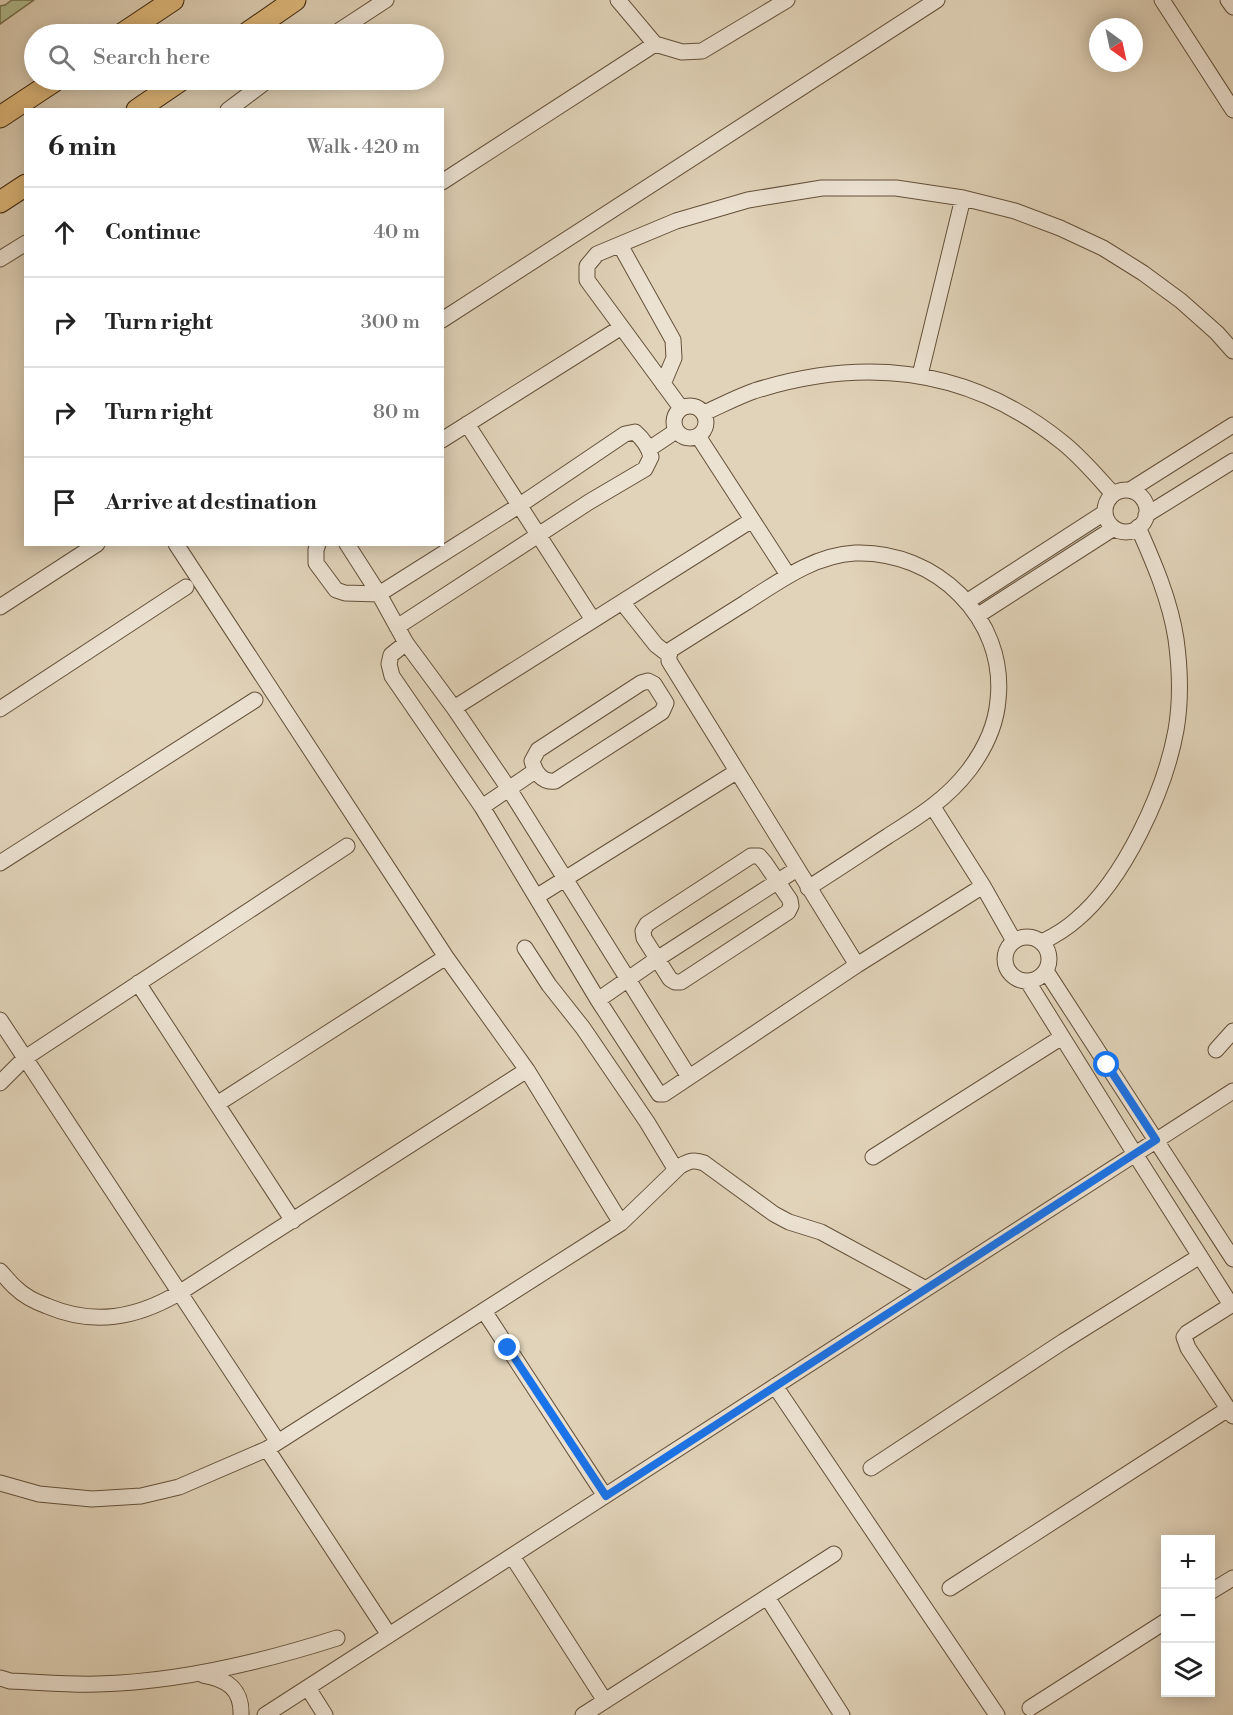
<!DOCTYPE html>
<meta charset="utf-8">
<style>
:root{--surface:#fff;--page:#f6f6f6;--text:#222;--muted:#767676;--line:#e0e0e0}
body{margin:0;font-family:"Libre Bodoni",serif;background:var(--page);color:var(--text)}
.controls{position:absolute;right:18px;bottom:18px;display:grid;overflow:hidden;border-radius:0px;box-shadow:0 3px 15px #0003}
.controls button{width:54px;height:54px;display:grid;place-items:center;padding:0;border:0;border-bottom:2px solid var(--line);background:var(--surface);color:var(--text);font:30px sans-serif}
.compass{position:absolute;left:1089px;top:18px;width:54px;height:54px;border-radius:50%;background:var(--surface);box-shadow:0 3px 15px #0003;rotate:147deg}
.stop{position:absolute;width:18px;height:18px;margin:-14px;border:4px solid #1a73e8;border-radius:50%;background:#fff}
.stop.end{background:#1a73e8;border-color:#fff;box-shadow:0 2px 6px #0008}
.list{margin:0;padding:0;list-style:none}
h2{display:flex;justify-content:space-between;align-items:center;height:78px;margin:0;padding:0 24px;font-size:26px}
h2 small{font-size:20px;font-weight:400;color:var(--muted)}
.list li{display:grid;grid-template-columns:39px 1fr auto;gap:18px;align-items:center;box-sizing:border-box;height:90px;padding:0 24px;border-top:2px solid var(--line)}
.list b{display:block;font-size:22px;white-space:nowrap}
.list em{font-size:20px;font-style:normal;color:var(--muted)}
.icon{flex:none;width:33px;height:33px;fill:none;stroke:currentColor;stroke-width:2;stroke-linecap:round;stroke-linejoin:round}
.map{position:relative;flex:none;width:1233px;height:1715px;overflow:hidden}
.search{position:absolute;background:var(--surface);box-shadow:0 3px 15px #0003;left:24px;top:24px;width:420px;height:66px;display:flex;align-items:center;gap:15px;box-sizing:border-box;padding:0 21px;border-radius:33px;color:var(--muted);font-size:22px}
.panel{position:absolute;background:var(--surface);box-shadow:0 3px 15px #0003;left:24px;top:108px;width:420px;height:438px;border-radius:0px}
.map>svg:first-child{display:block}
</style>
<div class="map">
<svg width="1233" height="1715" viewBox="0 0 1233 1715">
<rect width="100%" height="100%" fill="#e1d3b9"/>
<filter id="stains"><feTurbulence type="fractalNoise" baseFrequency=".00333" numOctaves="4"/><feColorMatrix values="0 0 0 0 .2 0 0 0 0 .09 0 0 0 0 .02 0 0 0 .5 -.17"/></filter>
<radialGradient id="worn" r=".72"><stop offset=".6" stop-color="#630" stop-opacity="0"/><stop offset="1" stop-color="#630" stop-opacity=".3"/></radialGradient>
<path fill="#b1bc90" stroke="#76704f" stroke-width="1.5" d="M12 0H34L0 24V6L5 5Z"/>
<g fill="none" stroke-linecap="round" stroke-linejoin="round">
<defs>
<path id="minor" d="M618 0 655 44 682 52 702 51 787 0
M1162 0 1233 110
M1228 0 1233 7
M334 34 386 0
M228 110 268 80
M442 182 655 44
M620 245 673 340 674 358 663 384
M0 259 26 243
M442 320 937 0
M920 375 963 198
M674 422a16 16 0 1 1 32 0a16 16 0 1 1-32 0Z
M681 408 587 280V266L597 254 676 221 748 200 822 188H896L963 198 1015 211 1060 228 1103 248 1143 273 1181 301 1217 333 1233 351
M704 413C720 406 737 397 754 391 865 356 970 368 1062 442 1081 457 1097 476 1113 494
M467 424 593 620
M698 436 788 575
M442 440 620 328
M649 449 676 431
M1130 490 1233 425
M1105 511a21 21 0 1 1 42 0a21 21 0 1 1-42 0Z
M1146 515 1233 461
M176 544 446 957
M318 544 316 550V563L336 590 345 593 379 594 520 505 625 434 635 432C643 439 649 447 651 457L645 469 589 502 397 627
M347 544 379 594 406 643 454 708 509 789 689 1077
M968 601 1104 513
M622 602 656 645 669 655V661L857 965
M0 607 97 544
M977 616 1114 528
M406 643 391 655 389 664 392 676 482 807 598 1000 659 1094H664L857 965 983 886
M669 655 672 649C696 634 720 619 745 603 778 582 814 555 855 553 935 550 1007 618 998 700 996 725 984 750 969 770 947 799 918 817 888 836 862 853 835 871 808 888
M648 681 654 684 666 703 662 712 555 781C542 783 535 772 532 761L538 750 641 683Z
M454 708 752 520
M0 709 186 587
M482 807 535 771
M933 807 983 886 1014 941
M751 856H759L765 863 790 900 791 906 788 912 681 982H675L670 979 644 938 643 931 647 924Z
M0 863 255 700
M536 897 736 772
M1005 959a22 22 0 1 1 44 0a22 22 0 1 1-44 0Z
M1042 942C1054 936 1066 929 1076 920 1124 880 1165 791 1176 730 1181 701 1180 668 1176 639 1170 600 1154 563 1138 527
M525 948 549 985 583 1028 647 1122 676 1170
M1046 971 1233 1259
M1028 982 1135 1154 1231 1305
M138 983 293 1221
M598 1000 657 959 797 869
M0 1020 278 1442
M1216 1050 1233 1031
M0 1083 25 1058 347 846
M217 1104 446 957 527 1070 621 1223
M873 1157 1062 1037
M0 1271C5 1276 10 1283 16 1288 24 1296 36 1302 47 1306 94 1326 136 1318 179 1293L527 1070
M1233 1304 1187 1333 1184 1337 1188 1348 1233 1416
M484 1311 605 1496
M775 1386 997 1715
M267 1449 389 1635
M871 1468 1064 1341 1200 1256
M0 1483 39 1494 92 1499 141 1496 179 1487 267 1449 621 1223 680 1166C689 1161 694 1159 704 1163L774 1214 789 1222 821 1232 926 1289
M512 1556 605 1701
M950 1588 1228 1409
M1210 1592 1233 1578
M767 1597 842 1715
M203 1675C227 1679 242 1689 241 1715
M0 1678 10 1681C39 1682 68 1685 98 1684 179 1682 259 1663 337 1638
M308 1688 325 1715
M1030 1708 1166 1621
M265 1715 1233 1091
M583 1715 834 1554"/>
<path id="highway" d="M122 34 173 0
M246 34 295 0
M137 110 181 80
M0 117 56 80
M0 202 26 185"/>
</defs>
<use href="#minor" stroke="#645039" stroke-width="17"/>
<use href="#highway" stroke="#3a250e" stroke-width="23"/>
<use href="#minor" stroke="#ece2d2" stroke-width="15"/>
<use href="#highway" stroke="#e0ba7c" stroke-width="21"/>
</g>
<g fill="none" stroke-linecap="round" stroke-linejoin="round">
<path stroke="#1a73e8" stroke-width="8" d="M508 1348 606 1496 1156 1140 1107 1065"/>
</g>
<rect width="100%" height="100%" filter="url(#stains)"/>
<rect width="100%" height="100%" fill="url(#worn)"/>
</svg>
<div class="controls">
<button>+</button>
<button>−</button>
<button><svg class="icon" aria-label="layers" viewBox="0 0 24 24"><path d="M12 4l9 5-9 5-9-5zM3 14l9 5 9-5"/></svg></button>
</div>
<svg class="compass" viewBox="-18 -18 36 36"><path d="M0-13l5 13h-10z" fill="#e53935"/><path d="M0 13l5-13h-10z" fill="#767676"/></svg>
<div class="stop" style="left:1107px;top:1065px"></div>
<div class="stop end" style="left:508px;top:1348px"></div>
<div class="search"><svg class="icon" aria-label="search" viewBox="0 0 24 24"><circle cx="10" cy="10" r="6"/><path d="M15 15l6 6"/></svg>Search here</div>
<section class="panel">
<h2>6 min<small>Walk · 420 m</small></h2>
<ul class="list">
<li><svg class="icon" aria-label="ahead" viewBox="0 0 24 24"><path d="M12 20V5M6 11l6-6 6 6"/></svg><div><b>Continue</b></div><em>40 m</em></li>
<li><svg class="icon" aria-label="right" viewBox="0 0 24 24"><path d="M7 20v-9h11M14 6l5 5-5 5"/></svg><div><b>Turn right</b></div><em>300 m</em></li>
<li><svg class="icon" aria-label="right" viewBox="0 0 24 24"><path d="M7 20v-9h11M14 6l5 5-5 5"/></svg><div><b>Turn right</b></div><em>80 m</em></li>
<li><svg class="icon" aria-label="arrive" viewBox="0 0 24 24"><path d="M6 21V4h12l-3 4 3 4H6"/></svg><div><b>Arrive at destination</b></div></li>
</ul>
</section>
</div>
